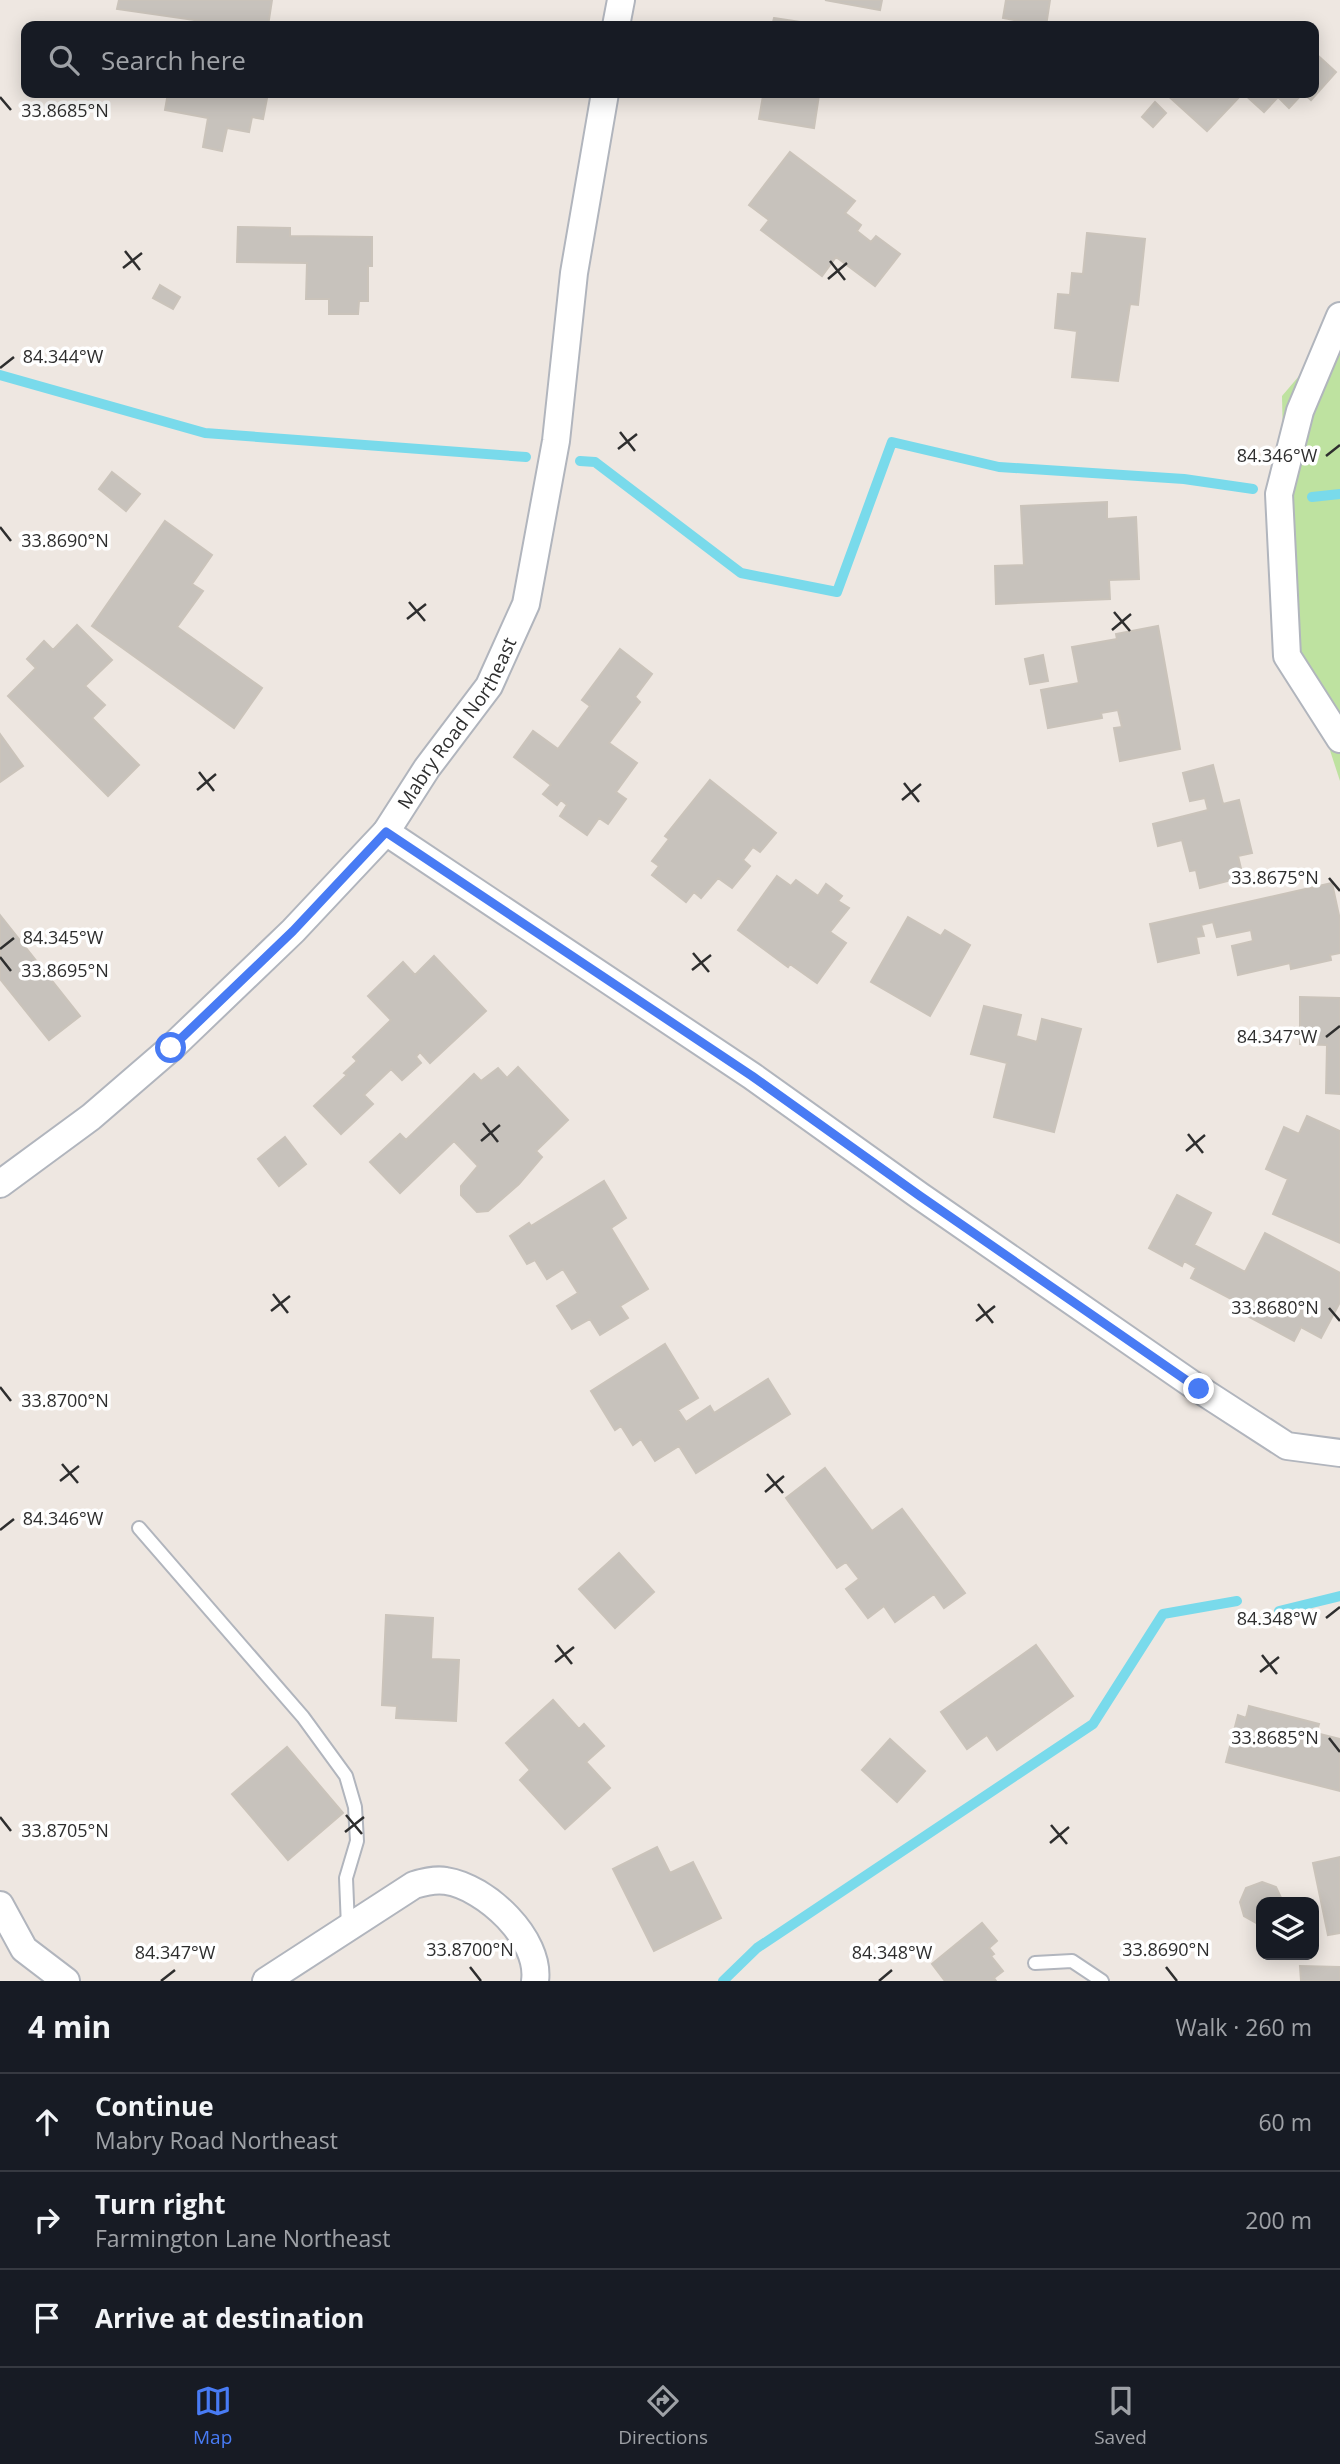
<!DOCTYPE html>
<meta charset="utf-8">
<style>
:root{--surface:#171b24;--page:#242831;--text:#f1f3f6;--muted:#9ea1a6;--line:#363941;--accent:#487bf4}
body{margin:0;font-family:"Open Sans",sans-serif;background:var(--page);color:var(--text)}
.controls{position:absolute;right:21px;bottom:21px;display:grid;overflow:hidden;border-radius:14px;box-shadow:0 4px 18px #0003}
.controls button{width:63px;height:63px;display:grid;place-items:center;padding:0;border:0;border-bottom:2px solid var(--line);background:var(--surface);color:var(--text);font:35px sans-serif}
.stop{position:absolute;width:21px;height:21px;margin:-16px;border:5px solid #487bf4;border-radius:50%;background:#fff}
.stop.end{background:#487bf4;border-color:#fff;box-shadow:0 2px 7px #0008}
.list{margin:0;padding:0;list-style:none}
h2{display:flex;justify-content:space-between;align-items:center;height:91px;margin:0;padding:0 28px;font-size:30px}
h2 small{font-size:23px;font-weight:400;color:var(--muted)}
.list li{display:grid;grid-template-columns:46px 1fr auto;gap:21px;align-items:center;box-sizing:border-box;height:98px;padding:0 28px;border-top:2px solid var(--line)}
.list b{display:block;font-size:26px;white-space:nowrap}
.list p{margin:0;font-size:23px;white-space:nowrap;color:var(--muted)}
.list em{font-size:23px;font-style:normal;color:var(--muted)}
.icon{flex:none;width:38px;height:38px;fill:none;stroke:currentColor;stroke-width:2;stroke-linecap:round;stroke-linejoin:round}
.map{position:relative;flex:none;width:1340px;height:1981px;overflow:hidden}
.search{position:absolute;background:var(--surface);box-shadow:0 4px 18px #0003;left:21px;right:21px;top:21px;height:77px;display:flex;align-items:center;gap:18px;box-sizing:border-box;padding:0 24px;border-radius:14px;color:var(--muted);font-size:26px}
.sheet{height:385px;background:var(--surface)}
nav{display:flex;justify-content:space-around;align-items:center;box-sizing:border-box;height:98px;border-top:2px solid var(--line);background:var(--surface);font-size:19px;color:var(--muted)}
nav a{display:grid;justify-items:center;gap:4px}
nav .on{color:var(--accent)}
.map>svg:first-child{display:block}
</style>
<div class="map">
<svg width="1340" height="1981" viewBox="0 0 1340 1981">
<rect width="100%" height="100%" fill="#eee7e1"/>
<path fill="#bee2a0" d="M1340 328V781L1287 619 1282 396Z"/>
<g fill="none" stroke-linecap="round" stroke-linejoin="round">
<path stroke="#79daeb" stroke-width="10" d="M0 375 205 433 526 457
M580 461 595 462 741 573 837 592 892 442 999 467 1184 479 1253 489
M1312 497 1340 494
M1279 1611 1340 1596
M723 1981 757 1948 1093 1724 1163 1614 1237 1601"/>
</g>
<path fill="#c7c2bc" stroke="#cac3ba" stroke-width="2" d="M119 0H272L268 26H236L117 9Z
M825 0H882L880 10Z
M1006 0H1050L1046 26 1003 18Z
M774 18 821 25V26H772Z
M1314 52 1336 72 1311 100 1303 93 1289 108 1278 97 1264 112 1243 93H1314Z
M168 93H268L263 119 252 117 249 132 227 128 222 151 203 147 208 118 165 110Z
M758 93H825L824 96 819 95 814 128 759 119 763 96 758 95Z
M1165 93H1243L1207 131Z
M1155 102 1166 113 1153 127 1142 117Z
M790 152 855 201 845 213 861 225 857 231 871 242 876 236 900 254 875 286 836 257 822 276 761 230 769 220 749 205Z
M238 227 290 228V236L372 237V266H368V301H359L358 314H329V299H306L307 263 237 262Z
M1087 233 1145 239 1138 305 1130 304 1118 381 1072 377 1077 331 1055 328 1058 294 1070 295 1072 273 1083 274Z
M160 285 180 297 173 309 153 298Z
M112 472 140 494 126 511 99 489Z
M1107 502V519L1136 517 1139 579 1109 580 1110 599 996 604 995 566 1024 565 1021 506Z
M165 521 212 555 192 584 203 591 177 627 262 688 234 728 92 626Z
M77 625 112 660 85 686 105 705 92 718 139 765 108 796 8 696 36 668 27 659 44 641 53 650Z
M1158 626 1180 749 1120 761 1114 728 1122 727 1118 710 1101 713 1102 718 1048 728 1041 690 1079 683 1072 647 1117 639 1116 634Z
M620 649 652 674 635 697 640 702 609 743 637 763 616 792 626 799 608 824 599 818 587 835 560 816 567 805 561 800 557 805 543 794 551 785 514 757 533 731 558 749 590 706 582 700Z
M1043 655 1048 681 1030 684 1025 659Z
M0 734 23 766 0 782Z
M1213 765 1223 804 1239 800 1252 853 1238 856 1243 877 1200 888 1196 870 1190 871 1182 840 1158 846 1153 824 1208 810 1205 798 1190 801 1183 773Z
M710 780 776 833 760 852 753 847 743 860 750 866 732 888 718 878 701 898 694 892 686 902 652 875 659 866 652 861 669 839 665 836Z
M777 876 791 886 796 880 818 896 826 884 842 896 838 901 849 908 830 932 846 943 817 983 790 964 788 967 738 930Z
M1332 883 1340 920V953L1330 955 1331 960 1291 969 1290 963 1238 975 1232 946 1253 941 1251 930 1217 937 1213 922 1201 925 1204 936 1196 937 1199 953 1158 962 1150 924Z
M0 915 80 1016 49 1040 0 979Z
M908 917 941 936 945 930 970 945 930 1016 871 982Z
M434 956 486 1011 430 1063 420 1052 416 1057 421 1063 402 1080 391 1069 364 1095 373 1104 341 1134 314 1106 347 1075 344 1073 357 1061 353 1057 391 1020 368 996 403 962 415 975Z
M1300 997 1340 998V1094L1326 1093 1327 1045 1300 1044Z
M984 1006 1021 1015 1016 1036 1037 1042 1042 1019 1081 1029 1054 1132 994 1117 1007 1063 971 1054Z
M518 1067 568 1120 536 1151 542 1157 519 1184 488 1211 477 1212 461 1195V1186L478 1166 454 1141 400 1193 370 1162 400 1134 406 1140 474 1074 481 1081 498 1068 507 1078Z
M1307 1116 1340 1131V1243L1273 1214 1288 1179 1266 1169 1284 1127 1299 1134Z
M285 1137 306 1164 279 1186 258 1159Z
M604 1181 626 1218 611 1228 648 1289 620 1306 628 1318 600 1335 590 1319 572 1329 557 1306 578 1293 563 1269 547 1279 535 1260 527 1264 510 1236 529 1223 531 1226Z
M1177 1195 1211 1213 1194 1245 1245 1272 1265 1233 1340 1273V1302L1321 1338 1301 1327 1294 1341 1238 1311 1241 1304 1191 1278 1196 1268 1184 1261 1182 1266 1149 1248Z
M665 1344 698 1398 678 1410 686 1422 710 1406 714 1413 768 1379 790 1414 696 1473 679 1446 655 1461 641 1439 633 1445 621 1426 615 1430 591 1391Z
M825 1468 872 1531 902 1509 965 1593 944 1608 934 1594 895 1622 884 1606 868 1618 846 1589 859 1579 846 1562 837 1568 786 1498Z
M619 1553 654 1592 615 1628 579 1589Z
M386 1615 433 1618 431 1659 459 1660 456 1721 396 1718 397 1706 382 1705Z
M1036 1645 1073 1696 997 1750 987 1735 967 1749 941 1712Z
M553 1700 579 1729 584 1724 604 1746 586 1762 610 1788 565 1829 520 1780 530 1770 506 1743Z
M1249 1706 1319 1724 1316 1733 1340 1739V1791L1226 1762 1238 1715 1246 1718Z
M890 1739 925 1771 897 1802 862 1770Z
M287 1747 343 1813 288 1860 232 1794Z
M657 1847 670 1873 693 1862 721 1918 654 1951 613 1869Z
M1340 1857V1933L1328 1935 1313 1863Z
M1262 1882 1276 1887 1283 1902H1261L1260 1925 1244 1916 1240 1902 1246 1888Z
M982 1923 997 1941 989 1948 994 1954 991 1956 1003 1971 994 1978 996 1981H945L932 1964Z
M1300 1966 1340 1967V1981H1301Z"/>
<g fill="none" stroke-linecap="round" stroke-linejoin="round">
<defs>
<path id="service" d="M139 1528 303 1717 346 1776 355 1807 357 1841 346 1878 348 1927
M1035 1963 1072 1961 1102 1981"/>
<g id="minor">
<path d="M616 26 621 0"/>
<path d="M1340 316 1300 411 1279 494 1287 656 1340 739"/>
<path d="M386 832 752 1076 920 1196 1199 1389 1287 1446 1340 1453"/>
<path id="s1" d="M0 1184 91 1117 171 1048 293 931 386 832 427 768 489 686 526 604 556 441 574 273 605 93"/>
<path d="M0 1905 24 1949 66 1981"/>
<path d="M266 1981 414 1885C424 1882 435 1879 446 1881 486 1887 541 1939 535 1981"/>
</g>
</defs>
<use href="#service" stroke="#b1b5bd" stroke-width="16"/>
<use href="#minor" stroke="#b1b5bd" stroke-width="30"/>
<use href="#service" stroke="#fff" stroke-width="12"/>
<use href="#minor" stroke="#fff" stroke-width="26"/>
</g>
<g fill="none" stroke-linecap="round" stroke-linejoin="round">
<path stroke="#487bf4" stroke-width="9" d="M171 1048 293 931 386 832 752 1076 920 1196 1199 1389"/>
</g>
<path fill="none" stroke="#2e2e2e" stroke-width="2.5" d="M0 97 11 110M125 251 140 270M830 261 845 280M123 268 142 253M828 279 847 263M0 368 14 357M620 432 635 451M618 449 637 434M1326 456 1340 445M0 527 11 541M409 602 425 621M1114 612 1130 631M407 619 426 604M1112 630 1131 614M199 772 214 791M904 783 919 802M197 790 216 774M902 800 921 784M1329 878 1340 891M0 949 14 938M693 953 709 972M0 957 11 971M692 970 711 955M1326 1037 1340 1026M483 1123 498 1142M1188 1134 1203 1153M481 1141 500 1125M1186 1151 1205 1135M273 1294 288 1313M978 1304 993 1323M1329 1308 1340 1321M271 1311 290 1296M976 1321 995 1306M0 1387 11 1401M62 1464 78 1483M767 1474 783 1493M60 1481 79 1466M765 1492 784 1476M0 1530 14 1519M1326 1618 1340 1607M557 1645 572 1664M1262 1655 1277 1674M555 1662 574 1647M1260 1672 1279 1657M1329 1738 1340 1752M346 1815 362 1834M0 1817 11 1831M1051 1825 1067 1844M345 1832 364 1817M1050 1843 1069 1827M470 1967 481 1981M1166 1967 1177 1981M161 1981 175 1970M879 1981 892 1970"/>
<g text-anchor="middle" stroke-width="7" stroke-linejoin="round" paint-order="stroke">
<g font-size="19" fill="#2e2e2e" stroke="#fff">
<text dy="7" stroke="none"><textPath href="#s1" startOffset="654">Mabry Road Northeast</textPath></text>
</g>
</g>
<g font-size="18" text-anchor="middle" fill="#2e2e2e" stroke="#fff" stroke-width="7" stroke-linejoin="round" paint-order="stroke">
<text x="65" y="117">33.8685°N</text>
<text x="63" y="363">84.344°W</text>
<text x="1277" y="462">84.346°W</text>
<text x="65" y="547">33.8690°N</text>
<text x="1275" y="884">33.8675°N</text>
<text x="63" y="944">84.345°W</text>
<text x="65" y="977">33.8695°N</text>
<text x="1277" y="1043">84.347°W</text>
<text x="1275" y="1314">33.8680°N</text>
<text x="65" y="1407">33.8700°N</text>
<text x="63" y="1525">84.346°W</text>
<text x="1277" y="1625">84.348°W</text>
<text x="1275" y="1744">33.8685°N</text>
<text x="65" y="1837">33.8705°N</text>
<text x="470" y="1956">33.8700°N</text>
<text x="1166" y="1956">33.8690°N</text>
<text x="175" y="1959">84.347°W</text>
<text x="892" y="1959">84.348°W</text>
</g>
</svg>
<div class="controls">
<button><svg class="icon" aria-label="layers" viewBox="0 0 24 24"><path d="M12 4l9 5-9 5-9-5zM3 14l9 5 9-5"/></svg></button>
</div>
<div class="stop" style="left:171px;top:1048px"></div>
<div class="stop end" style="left:1199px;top:1389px"></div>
<div class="search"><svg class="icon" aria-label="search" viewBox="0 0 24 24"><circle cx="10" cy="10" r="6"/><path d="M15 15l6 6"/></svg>Search here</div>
</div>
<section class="sheet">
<h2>4 min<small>Walk · 260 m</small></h2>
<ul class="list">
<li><svg class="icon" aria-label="ahead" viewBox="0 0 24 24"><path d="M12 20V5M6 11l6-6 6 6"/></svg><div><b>Continue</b><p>Mabry Road Northeast</p></div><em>60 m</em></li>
<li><svg class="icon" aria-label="right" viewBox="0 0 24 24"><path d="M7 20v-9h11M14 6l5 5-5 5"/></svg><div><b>Turn right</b><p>Farmington Lane Northeast</p></div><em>200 m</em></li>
<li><svg class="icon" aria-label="arrive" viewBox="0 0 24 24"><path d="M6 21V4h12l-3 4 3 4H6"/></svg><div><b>Arrive at destination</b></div></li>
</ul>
</section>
<nav>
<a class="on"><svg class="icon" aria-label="map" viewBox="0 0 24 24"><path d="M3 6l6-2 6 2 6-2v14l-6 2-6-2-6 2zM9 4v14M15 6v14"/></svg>Map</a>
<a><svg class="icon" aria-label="directions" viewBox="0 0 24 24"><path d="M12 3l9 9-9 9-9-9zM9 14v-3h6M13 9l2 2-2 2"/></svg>Directions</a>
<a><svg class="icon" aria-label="saved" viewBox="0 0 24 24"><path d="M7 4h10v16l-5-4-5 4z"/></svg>Saved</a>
</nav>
